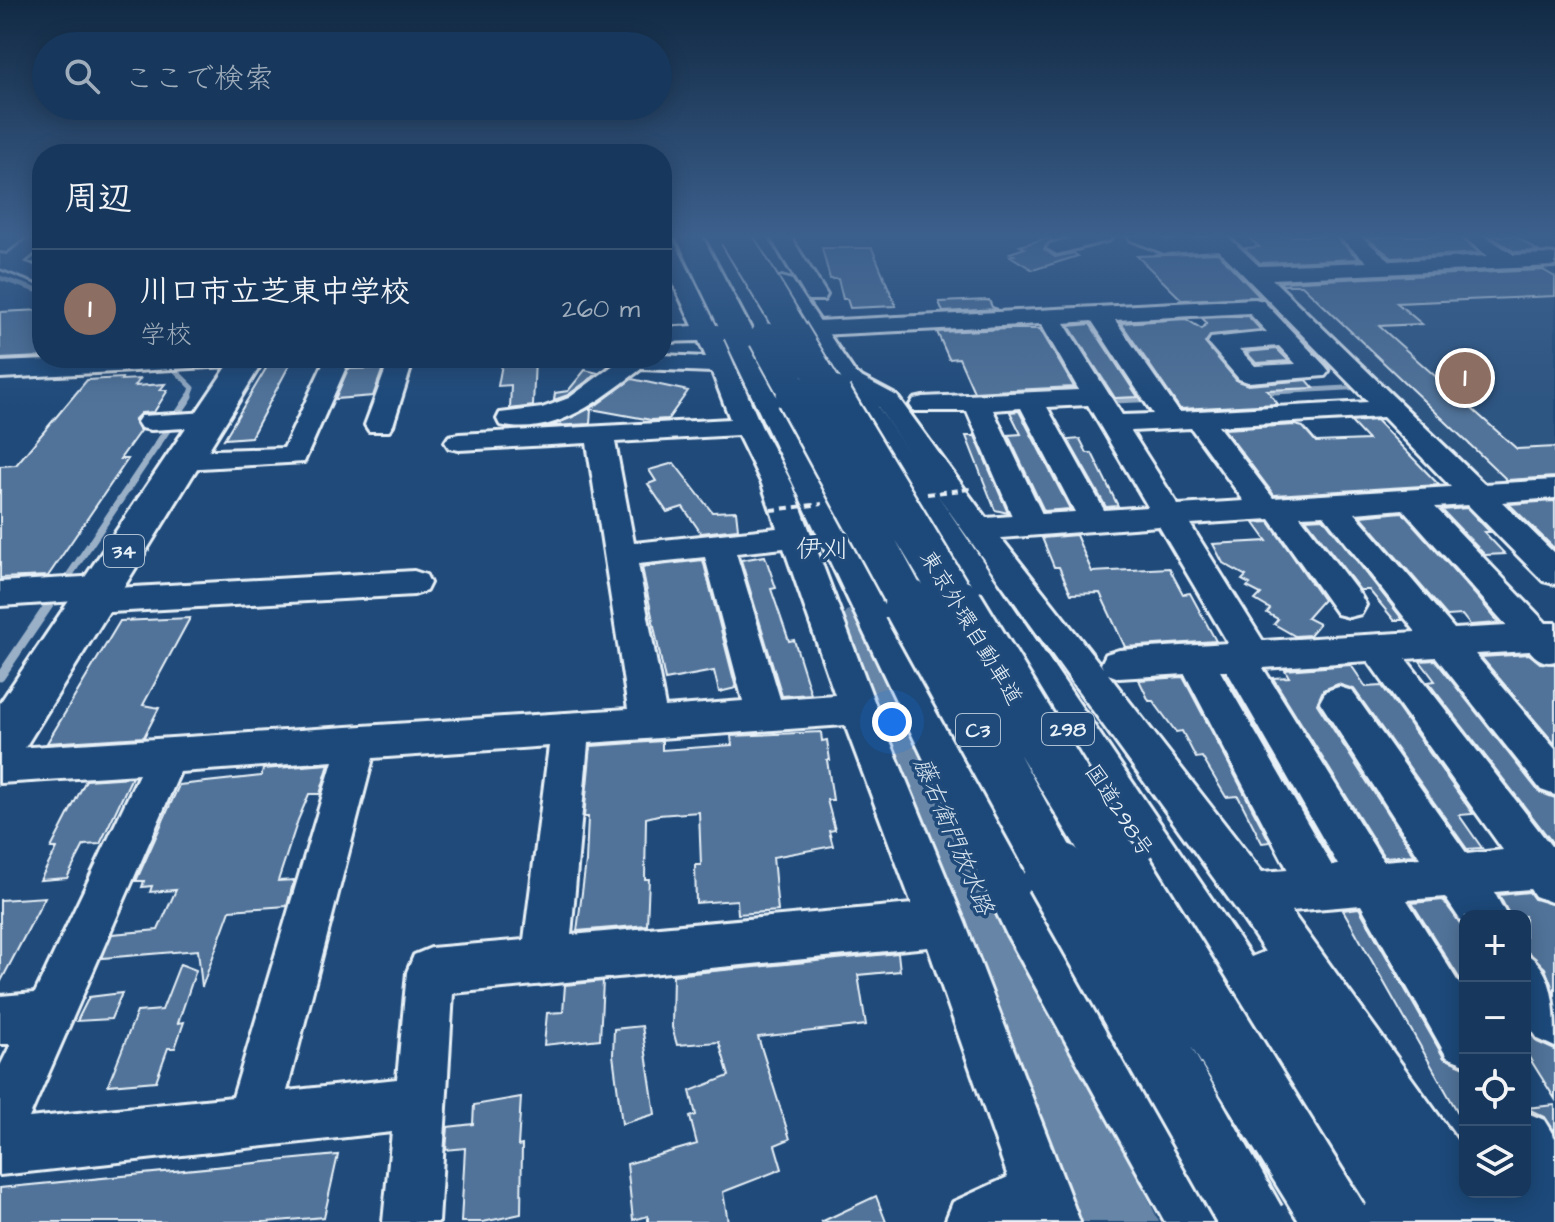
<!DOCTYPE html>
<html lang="ja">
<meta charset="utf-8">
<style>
:root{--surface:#17385c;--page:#203f62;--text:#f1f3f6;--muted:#9eacbb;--line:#365272;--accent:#ff9aa2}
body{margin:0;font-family:"Architects Daughter","Klee One",sans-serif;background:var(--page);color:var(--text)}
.controls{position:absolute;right:24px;bottom:24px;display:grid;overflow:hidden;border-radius:16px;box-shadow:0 4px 20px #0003}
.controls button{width:72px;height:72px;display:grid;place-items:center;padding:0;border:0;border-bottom:2px solid var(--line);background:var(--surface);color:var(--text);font:40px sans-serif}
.you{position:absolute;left:892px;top:722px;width:28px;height:28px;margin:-20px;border:6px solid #fff;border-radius:50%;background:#1a73e8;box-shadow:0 0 0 12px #1a73e833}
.badge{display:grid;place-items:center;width:52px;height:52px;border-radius:50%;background:var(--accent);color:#fff;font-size:26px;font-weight:700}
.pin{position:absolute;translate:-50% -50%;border:4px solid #fff;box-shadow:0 2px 8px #0006}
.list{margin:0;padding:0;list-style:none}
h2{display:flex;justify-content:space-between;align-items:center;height:104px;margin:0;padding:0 32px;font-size:34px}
h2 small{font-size:26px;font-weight:400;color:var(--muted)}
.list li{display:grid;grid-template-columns:52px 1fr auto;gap:24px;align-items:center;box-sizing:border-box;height:120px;padding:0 32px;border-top:2px solid var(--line)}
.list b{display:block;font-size:30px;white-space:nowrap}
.list p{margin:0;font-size:26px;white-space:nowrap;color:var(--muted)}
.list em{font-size:26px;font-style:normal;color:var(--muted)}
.icon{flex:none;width:44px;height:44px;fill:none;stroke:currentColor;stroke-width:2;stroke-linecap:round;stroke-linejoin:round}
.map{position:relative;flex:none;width:1555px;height:1222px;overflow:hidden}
.search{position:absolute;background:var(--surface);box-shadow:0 4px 20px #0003;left:32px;top:32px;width:640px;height:88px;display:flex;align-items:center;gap:20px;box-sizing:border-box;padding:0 28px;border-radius:44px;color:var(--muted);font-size:30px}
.panel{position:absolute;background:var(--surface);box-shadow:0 4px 20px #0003;left:32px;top:144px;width:640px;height:224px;border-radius:32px}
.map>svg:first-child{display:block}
</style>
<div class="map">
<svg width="1555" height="1222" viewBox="0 0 1555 1222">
<rect width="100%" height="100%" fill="#1f4a7a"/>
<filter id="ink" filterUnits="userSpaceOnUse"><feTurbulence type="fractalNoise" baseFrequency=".0125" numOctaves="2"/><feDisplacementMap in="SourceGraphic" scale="16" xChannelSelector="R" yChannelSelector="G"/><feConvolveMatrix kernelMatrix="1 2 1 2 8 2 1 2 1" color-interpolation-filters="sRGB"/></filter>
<g filter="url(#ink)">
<path fill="#2e5683" d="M1555 263V481L1486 485 1270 276Z"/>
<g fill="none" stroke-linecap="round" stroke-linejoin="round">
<path stroke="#9ab0c7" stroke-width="5" d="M0 278 42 292
M163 358 193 388 189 398
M1258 393 1364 387
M1153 398 1181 397"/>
<path stroke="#9ab0c7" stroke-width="7" d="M1114 400 1181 397
M48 607 190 396"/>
<path stroke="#9ab0c7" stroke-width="9" d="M0 677 49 605"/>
<path fill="#6685a7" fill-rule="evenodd" d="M862 606 878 611 885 623 1159 1222H1083L839 623 846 611Z"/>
</g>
<path fill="#517399" stroke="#e8f1f8" stroke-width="2" d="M1247 236H1335L1359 259 1260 263 1244 248 1259 247Z
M1401 236H1459L1480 253 1392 258 1367 238Z
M1490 236H1515L1538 251 1515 252Z
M1047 238 1052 240 1044 249 1055 257 1073 253 1078 256 1033 270 1010 256 1014 255 1010 253 1025 248 1020 246Z
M822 248H872L896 306 850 308 847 299H843L838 279H830Z
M1218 253 1260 297 1182 300 1137 256Z
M1543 270 1555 277V296L1397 303 1422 324 1379 326 1517 449 1555 447V477L1507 480 1302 285H1283L1279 282Z
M989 300 992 307 998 309 943 312 939 302Z
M42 310V357L0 359V312Z
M1248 316 1261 330 1211 335 1205 343 1237 381 1248 385 1307 380 1314 388 1267 390 1278 404 1180 409 1121 323 1186 319 1202 329 1207 323 1202 318Z
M1090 324 1138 397 1115 398 1069 326Z
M1008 329H1040L1074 387 974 392 959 358 949 359 937 332Z
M1277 349 1289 361 1256 363 1246 352Z
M535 358 533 406 510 409 511 385 498 386 502 364H514V359Z
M290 364 251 437 224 439 268 365Z
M383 368 373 396 335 399 348 369Z
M585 370 598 373 568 395 554 400 555 393 568 391Z
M122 378 121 380 140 379 135 386 165 384 160 390H168L154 412 141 413 134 420 140 431 120 459H128L48 576 0 578V466L16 465 87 380Z
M632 379 688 391 668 419 651 420 591 409 590 424 551 426 595 406Z
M1019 411 1070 509 1044 511 1008 435 1021 434 1010 412Z
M1376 420 1439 485 1274 495 1224 429 1295 425 1303 427 1316 442 1368 440 1351 422Z
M966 436H975L1008 513 995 510Z
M1080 439 1087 453H1092L1118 506 1106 507 1068 440Z
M674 463 712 512 736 511 738 529 701 533 683 507 667 512 648 484 656 481 649 470Z
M1555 501V549L1509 504Z
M1467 508 1490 532H1484L1505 554 1485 555 1442 510Z
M1402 512 1480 600 1499 623 1470 625 1462 615 1447 616 1361 516Z
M1323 518 1403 620H1394L1369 590H1360L1306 519Z
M1269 522 1323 600 1307 618 1319 624 1310 635 1295 636 1274 624 1278 619 1267 613 1270 609 1255 600 1261 594 1247 587 1250 584 1242 580 1246 576 1223 563 1213 544 1267 541 1254 523Z
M1076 535 1092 572 1169 568 1183 594 1190 593 1216 641 1125 647 1100 593 1071 594 1059 567H1054L1042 538Z
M765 556 776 588 771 589 789 641 794 640 811 694 782 696 741 560Z
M703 560 736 688 719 692 714 671 665 680 642 567Z
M190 618 143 705 159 708 144 737 47 743 120 621Z
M1529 654 1540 663 1555 664V744L1481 657Z
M1435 660 1539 792 1555 798V842H1552L1428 682 1435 681 1420 661Z
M1351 665 1366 687 1382 686 1473 814 1459 815 1482 848 1467 849 1354 689 1338 684 1323 690 1317 704 1414 855 1384 857 1273 678 1289 677 1285 670Z
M1183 677 1270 842 1262 843 1238 796 1226 797 1202 757 1196 758 1182 731 1176 732 1153 701H1149L1139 680Z
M821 732 822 741 827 740 830 760H827L833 800H827L835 830 829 831 833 846 773 857 778 911 738 914 737 900 696 903 695 865H701L699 812 658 815 646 818 645 879H649L647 925 577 931 586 862 588 817H584L591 746 662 741V750L732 745 731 736Z
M329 764 320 794H309L298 820 278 881 294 880 287 906 230 910 202 987 198 950 102 958 112 934 158 930 176 890 150 892 152 886 142 887 144 881H136L179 785 261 776 263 769Z
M132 777 100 844 84 845 67 878 40 880 57 848H51L86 780Z
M1529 892 1534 899 1555 905V996L1545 968 1525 950V916H1510L1499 895Z
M45 897 0 983V900Z
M1443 900 1465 930V987L1412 903Z
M1359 908 1444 1058 1465 1067V1125L1343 910Z
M898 953 900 971 858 975 866 1025 758 1037 790 1139 775 1145 782 1169 723 1192 728 1222H648V1216L633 1220 627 1164 697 1144 690 1117 696 1115 690 1091 729 1076 719 1042 677 1045 672 1027 673 975Z
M180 964 196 970 178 1023 184 1022 175 1048H168L156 1081 108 1085 137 1012 162 1010Z
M603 981 600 1039 544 1045 547 1013 563 1012 565 985Z
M122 993 111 1019 77 1021 89 997Z
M1525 1025 1537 1042 1555 1050V1099L1525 1051Z
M642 1026 655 1114 622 1124 613 1055 614 1029Z
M521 1097 518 1146 522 1145 521 1214 483 1222H461L465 1148 446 1150 448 1127 473 1124 474 1105Z
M1555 1105V1132L1545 1117 1526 1108Z
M338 1155 324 1217 266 1222H0V1188Z
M876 1196 886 1222H821Z"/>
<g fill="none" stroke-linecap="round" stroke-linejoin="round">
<defs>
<path id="minor" d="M31 236H42V247L24 262 42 269V284L0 268V254L7 255Z
M662 236 672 237 716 325 737 327 741 332 737 337 723 339 761 426 792 484 877 709 965 923 1080 1222H945L953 1202 1008 1177 928 947 453 993 439 1222H383L392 1132 0 1175V1066L11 1044H0V996L35 993 139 774 0 783V749L628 709 587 443 459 450 449 448 445 442 449 436 459 434 730 419 712 372 641 369C601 399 555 438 500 425L497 419 500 413 542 408 569 398 623 358H662V355L706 357 699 341 662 342V328L693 326 662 259ZM738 435 762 484 777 528 634 543 615 442ZM784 548 835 695 780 699 736 553ZM705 557 743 701 665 707 638 564ZM845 725 912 904 571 935 588 743ZM549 746 524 940 431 948 414 955 407 972 397 1079 287 1091 373 758ZM333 761 233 1097 29 1118 180 772Z
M770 236H790L827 295 824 300H808Z
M1080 236H1113L1110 240 1057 254 1047 248 1050 244Z
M1128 236H1155L1167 241 1227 236 1259 266 1367 262 1338 236H1360L1391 261 1488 256 1462 236H1485L1514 255 1555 254V266L1272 279 1484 484 1555 480V498L1502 502 1555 554V584L1543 581 1468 505 1435 507 1546 623H1555V661C1544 664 1537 659 1530 651L1475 654 1555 749V795L1541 790 1436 657 1406 659 1551 846H1555V900L1551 902 1535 896 1530 889 1494 892 1507 916H1465V927L1445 897 1407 900 1465 993V1064L1447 1057 1361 905 1291 911 1465 1152V1192H1525V1112L1544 1120 1555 1138V1222H1448L1236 909 925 478 878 407 828 379 824 374 828 369H846L897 396 986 518 1012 516 967 411H914L910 405 914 399 923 397 1079 390 1041 324 777 337 769 335 765 330 769 325 777 323 1255 299 1263 301 1325 366 1329 371 1325 376 1248 382 1239 379 1208 343 1211 338 1267 332 1249 313 1115 320 1179 412 1368 402 1219 250 1164 253 1131 240ZM1092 321 1153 414 1122 415 1064 323ZM1279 346 1296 364 1255 366 1239 349ZM1088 405 1148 507 1104 510 1047 407ZM1021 408 1075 512 1042 514 993 410ZM1383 417 1451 487 1273 498 1218 426ZM1191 428 1244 501 1178 505 1131 431ZM1403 509 1507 626 1454 629 1355 513ZM1324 515 1416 632 1263 641 1190 524 1270 519 1337 614 1349 617 1361 614 1366 605 1361 596 1300 516ZM1159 526 1228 643 1119 650 1106 654 1101 664 1103 668 1001 538ZM1368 661 1503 850 1467 854 1352 691 1339 687 1326 691 1320 702 1420 858 1383 861 1263 668ZM1220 671H1227L1338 865 1332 866ZM1108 674 1119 678 1185 674 1288 870 1262 872Z
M94 358H262L259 363 250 365 0 378V362Z
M326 358H350L304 462 183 469 173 466 169 460 173 454 183 451 284 448Z
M390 358H414L393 425 389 431H369L365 425Z
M209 412 219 414 223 420 219 426 151 430 141 428 137 422 141 416Z
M414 571 426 575 430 583 426 591 414 595 93 613 81 610 76 601 0 606V582L100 576 112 580 116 588Z
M1525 953C1555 970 1555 1009 1555 1047L1538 1039 1525 1020Z"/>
<path id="major" d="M233 358H265L18 759 0 765V703Z"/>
<path id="highway" d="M676 236H702L1049 895 1231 1196 1241 1222H1165L1007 935Z
M782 277 792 280 796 286 1251 957 1266 951 1288 960 1458 1196 1468 1222H1345L768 286 772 280Z"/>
</defs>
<use href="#minor" stroke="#e8f1f8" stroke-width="6"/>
<use href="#major" stroke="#e8f1f8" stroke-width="6"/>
<use href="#highway" stroke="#e8f1f8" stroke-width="6"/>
<use href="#minor" fill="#1f4a7a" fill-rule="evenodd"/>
<use href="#major" fill="#1f4a7a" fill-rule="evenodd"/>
<use href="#highway" fill="#1f4a7a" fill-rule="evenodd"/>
<defs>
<path id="highway-bridge-far3" d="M735 236 833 398
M764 338 797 398"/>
<path id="highway-bridge-far2" d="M796 396 910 607
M832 396 959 607"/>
<path id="highway-bridge-far1" d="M909 605 1058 876
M958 605 1123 876"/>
<path id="highway-bridge" d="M1057 874 1253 1222
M1122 874 1337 1222"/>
</defs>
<use href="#highway-bridge-far3" stroke="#e8f1f8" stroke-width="34" stroke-linecap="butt"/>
<use href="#highway-bridge-far2" stroke="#e8f1f8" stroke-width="44" stroke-linecap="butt"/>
<use href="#highway-bridge-far1" stroke="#e8f1f8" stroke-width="56" stroke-linecap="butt"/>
<use href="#highway-bridge" stroke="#e8f1f8" stroke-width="70" stroke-linecap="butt"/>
<path stroke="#e8f1f8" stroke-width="4" stroke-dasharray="7 5" stroke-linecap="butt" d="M927 494 970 489
M771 510 822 504"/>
<use href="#highway-bridge-far3" stroke="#1f4a7a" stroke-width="30"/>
<use href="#highway-bridge-far2" stroke="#1f4a7a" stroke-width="39"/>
<use href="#highway-bridge-far1" stroke="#1f4a7a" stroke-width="50"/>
<use href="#highway-bridge" stroke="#1f4a7a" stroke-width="64"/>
</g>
</g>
<linearGradient id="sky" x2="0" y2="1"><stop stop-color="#112943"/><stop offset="0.58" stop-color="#3c608d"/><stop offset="1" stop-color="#3c608d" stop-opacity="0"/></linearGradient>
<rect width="1555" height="407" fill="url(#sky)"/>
<g text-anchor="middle" stroke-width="7" stroke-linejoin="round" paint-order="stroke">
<g fill="#1f4a7a" stroke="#acbfd2" stroke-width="2">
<rect x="104" y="535" width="40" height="32" rx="6"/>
<rect x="1042" y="713" width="52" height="32" rx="6"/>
<rect x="956" y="714" width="44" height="32" rx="6"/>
</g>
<g font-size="20" font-weight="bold" fill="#e8f1f8">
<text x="124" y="558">34</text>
<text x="1068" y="736">298</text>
<text x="978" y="737">C3</text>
</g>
<g font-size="22" fill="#e8f1f8" stroke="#1f4a7a">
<text transform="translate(972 627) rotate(59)" y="8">東京外環自動車道</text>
<text transform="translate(1120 810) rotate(57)" y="8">国道298号</text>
</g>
<g font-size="24" font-style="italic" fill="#d4e1ec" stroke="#1f4a7a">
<text transform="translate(954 836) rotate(67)" y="8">藤右衛門放水路</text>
</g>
<g font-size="26" fill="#e8f1f8" stroke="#1f4a7a">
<text x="822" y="557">伊刈</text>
</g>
</g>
</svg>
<div class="controls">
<button>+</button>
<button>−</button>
<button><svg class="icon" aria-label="locate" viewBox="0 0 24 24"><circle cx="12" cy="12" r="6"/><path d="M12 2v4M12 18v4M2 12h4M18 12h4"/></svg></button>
<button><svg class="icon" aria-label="layers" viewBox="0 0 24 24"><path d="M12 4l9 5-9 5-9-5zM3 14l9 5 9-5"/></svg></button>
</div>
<div class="you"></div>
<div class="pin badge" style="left:1465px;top:378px;background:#8d6e63">1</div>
<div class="search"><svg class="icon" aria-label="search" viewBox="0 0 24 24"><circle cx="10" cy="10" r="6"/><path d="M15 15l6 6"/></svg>ここで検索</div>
<section class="panel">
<h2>周辺<small></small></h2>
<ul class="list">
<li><span class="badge" style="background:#8d6e63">1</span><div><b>川口市立芝東中学校</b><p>学校</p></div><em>260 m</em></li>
</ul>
</section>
</div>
